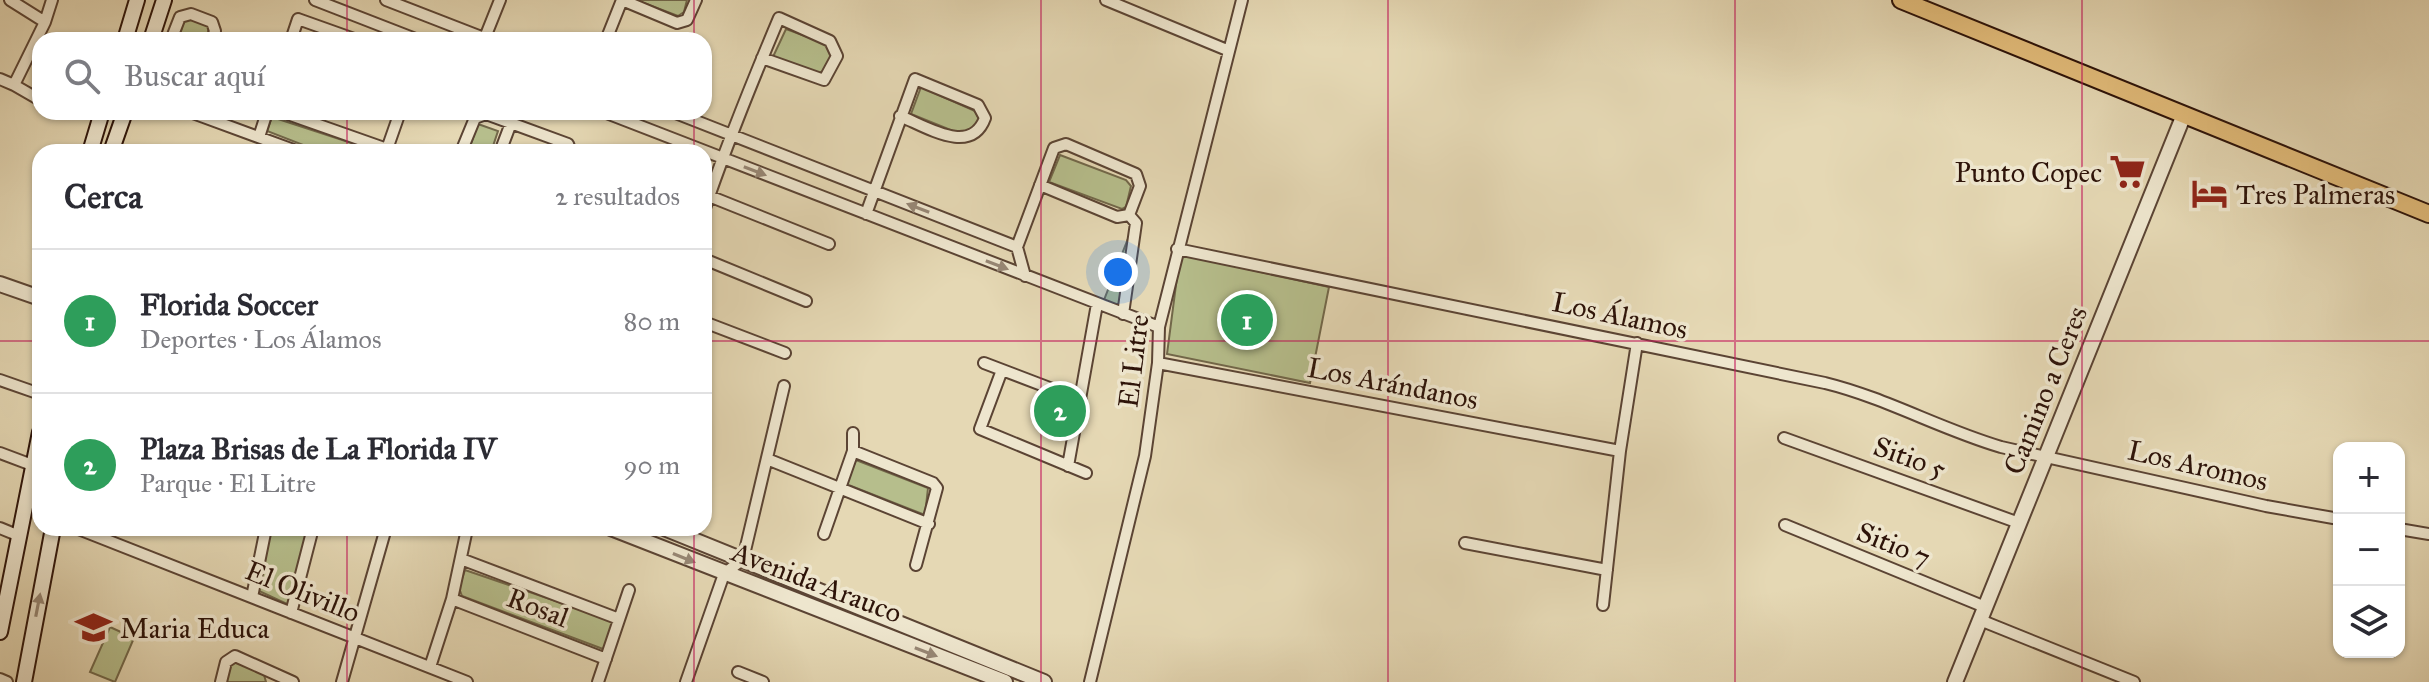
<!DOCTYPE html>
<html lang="es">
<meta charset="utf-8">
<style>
:root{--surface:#fff;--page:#f2f2f3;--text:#2b2b33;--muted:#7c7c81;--line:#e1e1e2;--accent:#8f2418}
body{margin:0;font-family:"IM FELL Great Primer",serif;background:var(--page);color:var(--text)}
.controls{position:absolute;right:24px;bottom:24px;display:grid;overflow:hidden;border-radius:16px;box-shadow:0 2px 6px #0004}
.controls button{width:72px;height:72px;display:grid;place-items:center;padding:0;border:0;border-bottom:2px solid var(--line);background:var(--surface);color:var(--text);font:40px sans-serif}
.you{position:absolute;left:1118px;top:272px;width:28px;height:28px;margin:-20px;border:6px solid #fff;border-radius:50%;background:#1a73e8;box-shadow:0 0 0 12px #1a73e833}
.badge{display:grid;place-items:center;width:52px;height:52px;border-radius:50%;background:var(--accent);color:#fff;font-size:26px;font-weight:700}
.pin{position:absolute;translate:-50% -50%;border:4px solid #fff;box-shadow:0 2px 8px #0006}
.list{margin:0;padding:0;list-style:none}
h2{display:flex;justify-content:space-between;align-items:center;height:104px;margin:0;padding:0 32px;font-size:34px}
h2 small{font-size:26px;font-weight:400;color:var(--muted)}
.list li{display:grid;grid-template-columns:52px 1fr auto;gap:24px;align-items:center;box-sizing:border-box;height:144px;padding:0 32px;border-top:2px solid var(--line)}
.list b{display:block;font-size:30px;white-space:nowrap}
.list p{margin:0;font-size:26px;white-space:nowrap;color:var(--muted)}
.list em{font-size:26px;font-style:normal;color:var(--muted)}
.icon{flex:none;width:44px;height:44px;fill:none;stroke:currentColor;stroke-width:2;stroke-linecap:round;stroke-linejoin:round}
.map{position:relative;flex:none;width:2429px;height:682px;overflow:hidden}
.search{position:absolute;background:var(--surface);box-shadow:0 2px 6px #0004;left:32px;top:32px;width:680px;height:88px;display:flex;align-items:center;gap:20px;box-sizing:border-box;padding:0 28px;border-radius:24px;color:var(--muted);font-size:30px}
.panel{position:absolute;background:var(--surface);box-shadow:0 2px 6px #0004;left:32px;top:144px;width:680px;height:392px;border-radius:24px}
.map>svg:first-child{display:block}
</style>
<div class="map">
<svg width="2429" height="682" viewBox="0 0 2429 682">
<rect width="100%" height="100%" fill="#e5d8b4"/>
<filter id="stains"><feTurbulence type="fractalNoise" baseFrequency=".0025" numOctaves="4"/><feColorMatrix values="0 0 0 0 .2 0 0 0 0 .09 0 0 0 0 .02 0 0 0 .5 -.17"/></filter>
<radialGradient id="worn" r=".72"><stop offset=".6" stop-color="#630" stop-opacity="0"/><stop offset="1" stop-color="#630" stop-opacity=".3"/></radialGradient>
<path fill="#b6be8c" stroke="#72684a" stroke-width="2" d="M636 0H687L684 12 678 16Z
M185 18 210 26 205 40H178Z
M786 29 827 44 832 55 821 74 772 59Z
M921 87 975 111 979 119 977 127 963 135 911 114Z
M272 117 379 152H321L267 131Z
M478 124 498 131 491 152H468Z
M1060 155 1126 180 1131 186 1126 207 1122 209 1049 182Z
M1129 236 1121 307 1104 300Z
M1180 254 1329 287 1310 383 1167 354Z
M856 460 928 488 925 515 846 484Z
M268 528H311L291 601 287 604 259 591 257 586Z
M465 570 611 620 613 629 607 646 603 649 462 596 459 588Z
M110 627 134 638 115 682 90 672Z
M238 660 263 671 266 682H225L231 662Z"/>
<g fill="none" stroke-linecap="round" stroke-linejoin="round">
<defs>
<path id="minor" d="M10 0 45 22
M315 0 418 40
M386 0 489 40
M622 0 677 23 687 20 696 0
M1106 0 1227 50
M171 40 180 17 191 14 212 22 215 31 212 40
M291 40 298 19 357 40
M484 40 500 0
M606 40 622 0
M0 79 14 85 45 22 52 0
M14 85 40 100
M190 112 299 152
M282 112 387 149
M604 112 1159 327
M673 112 1017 247
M259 137 267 112
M386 152 400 112
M461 152 475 118 486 114 568 144 571 152
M500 152 511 123
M709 196 829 244
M704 211C726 146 752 82 779 18L830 41 837 56 824 80 762 58
M866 214 915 79 978 105 985 118C971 156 927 127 900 116
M1017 247 1054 148 1066 144 1136 174 1140 186 1129 215 1117 217 1040 185
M1017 247 1025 276
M1177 249 1825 383C1886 398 1940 429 2001 447L2266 506 2339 519
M704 259 806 301
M1123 314 1136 223 1129 215
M704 322 785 353
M984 363 1081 400
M1158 363 1620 451
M1002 370 980 429 1086 473
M0 380 40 394
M1784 438 2019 523
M853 451 933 483 937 488 916 565
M0 453 32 465
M767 459 929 524
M1068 466 1097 304
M1785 525 1985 607
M0 528 17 535
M76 528 467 682
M2399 529 2429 534
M824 534 853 451V433
M1465 543 1607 570
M461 559 619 619
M252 597 266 528
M452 599 606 659
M1603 605 1620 451 1637 343
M291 613 313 528
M1980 620 2134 682
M430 667 452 599 467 529
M738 672 763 682
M0 679 7 682
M221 682 226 662 235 656 293 682
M342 682 386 528
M598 682 629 590
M686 682 724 574 743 559 784 386
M1090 682 1145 456 1158 363 1159 327 1242 0"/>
<path id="tertiary" d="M0 284 40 298
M611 528 1005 682
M664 528 1044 682
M1955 682 2183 117"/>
<path id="secondary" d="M125 40 137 0
M151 40 164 0
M90 152 102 112
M111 152 125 112
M0 632 40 432
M24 682 53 528"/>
<path id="primary" d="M1901 0 2429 214"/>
</defs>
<use href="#minor" stroke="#5b4434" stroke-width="14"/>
<use href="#tertiary" stroke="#5b4434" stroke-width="18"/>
<use href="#secondary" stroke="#2d1309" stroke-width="18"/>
<use href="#primary" stroke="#2d1309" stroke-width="20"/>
<use href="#minor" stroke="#eee6ce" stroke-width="10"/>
<use href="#tertiary" stroke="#eee6ce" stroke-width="14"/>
<use href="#secondary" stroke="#eee6ce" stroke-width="14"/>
<use href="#primary" stroke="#e2bc7a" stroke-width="16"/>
</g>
<defs><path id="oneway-solid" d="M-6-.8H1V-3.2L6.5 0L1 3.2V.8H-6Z" transform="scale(2)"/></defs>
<g fill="#978775">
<use href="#oneway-solid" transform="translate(755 171) rotate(21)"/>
<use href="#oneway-solid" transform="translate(918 208) rotate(-159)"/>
<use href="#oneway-solid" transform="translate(997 265) rotate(21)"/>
<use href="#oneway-solid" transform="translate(684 558) rotate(22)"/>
<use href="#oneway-solid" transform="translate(38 605) rotate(-79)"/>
<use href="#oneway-solid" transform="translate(926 652) rotate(21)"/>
</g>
<path fill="none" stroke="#c2185b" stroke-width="2" stroke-opacity="0.55" d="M347 0V40M694 0V40M1041 0V682M1388 0V682M1735 0V682M2082 0V682M347 112V152M694 112V152M0 341H40M704 341H2429M347 528V682M694 528V682"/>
<defs>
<symbol id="supermarket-bare" viewBox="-9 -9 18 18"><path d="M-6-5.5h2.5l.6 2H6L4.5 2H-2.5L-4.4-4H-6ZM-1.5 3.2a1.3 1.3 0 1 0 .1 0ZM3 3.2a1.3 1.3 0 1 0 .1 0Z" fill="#8f2418" stroke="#eee6ce" stroke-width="2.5" paint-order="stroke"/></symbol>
<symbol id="hotel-bare" viewBox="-9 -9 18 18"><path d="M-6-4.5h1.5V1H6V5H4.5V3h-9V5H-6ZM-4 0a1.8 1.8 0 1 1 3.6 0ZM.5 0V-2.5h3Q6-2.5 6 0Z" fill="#8f2418" stroke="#eee6ce" stroke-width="2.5" paint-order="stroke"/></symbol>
<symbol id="school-bare" viewBox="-9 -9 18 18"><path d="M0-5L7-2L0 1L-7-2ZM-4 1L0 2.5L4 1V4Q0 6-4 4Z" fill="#8f2418" stroke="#eee6ce" stroke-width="2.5" paint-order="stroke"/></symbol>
</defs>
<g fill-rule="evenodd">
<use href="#supermarket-bare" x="2102" y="146" width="51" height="51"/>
<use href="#hotel-bare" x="2184" y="168" width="51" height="51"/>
<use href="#school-bare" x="68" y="602" width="51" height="51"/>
</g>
<g text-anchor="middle" stroke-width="7" stroke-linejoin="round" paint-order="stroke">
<g font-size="28" fill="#2d1309" stroke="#eee6ce" text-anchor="start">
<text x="2102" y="182" text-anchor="end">Punto Copec</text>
<text x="2236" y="204">Tres Palmeras</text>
<text x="120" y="638">Maria Educa</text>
</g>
<g font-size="28" fill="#2d1309" stroke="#eee6ce">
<text transform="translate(1620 315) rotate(12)" y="10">Los Álamos</text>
<text transform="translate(1133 361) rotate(-83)" y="10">El Litre</text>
<text transform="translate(1393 383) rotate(11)" y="10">Los Arándanos</text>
<text transform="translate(2045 390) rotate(-68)" y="10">Camino a Ceres</text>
<text transform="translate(1910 457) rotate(20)" y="10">Sitio 5</text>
<text transform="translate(2198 465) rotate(13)" y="10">Los Aromos</text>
<text transform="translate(1894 544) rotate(22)" y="10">Sitio 7</text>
<text transform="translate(817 582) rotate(21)" y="10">Avenida Arauco</text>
<text transform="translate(303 591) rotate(22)" y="10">El Olivillo</text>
<text transform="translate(538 607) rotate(21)" y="10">Rosal</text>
</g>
</g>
<rect width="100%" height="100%" filter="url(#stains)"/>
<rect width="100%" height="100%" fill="url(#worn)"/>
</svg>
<div class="controls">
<button>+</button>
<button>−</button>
<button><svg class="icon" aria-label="layers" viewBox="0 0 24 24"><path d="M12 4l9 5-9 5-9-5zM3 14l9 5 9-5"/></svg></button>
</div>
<div class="you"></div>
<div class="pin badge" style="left:1247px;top:320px;background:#2e9e5b">1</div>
<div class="pin badge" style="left:1060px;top:411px;background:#2e9e5b">2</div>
<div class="search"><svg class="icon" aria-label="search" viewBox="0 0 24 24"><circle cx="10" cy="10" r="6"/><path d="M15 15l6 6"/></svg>Buscar aquí</div>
<section class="panel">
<h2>Cerca<small>2 resultados</small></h2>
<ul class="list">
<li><span class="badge" style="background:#2e9e5b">1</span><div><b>Florida Soccer</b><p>Deportes · Los Álamos</p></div><em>80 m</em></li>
<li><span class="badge" style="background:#2e9e5b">2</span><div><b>Plaza Brisas de La Florida IV</b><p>Parque · El Litre</p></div><em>90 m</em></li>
</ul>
</section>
</div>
